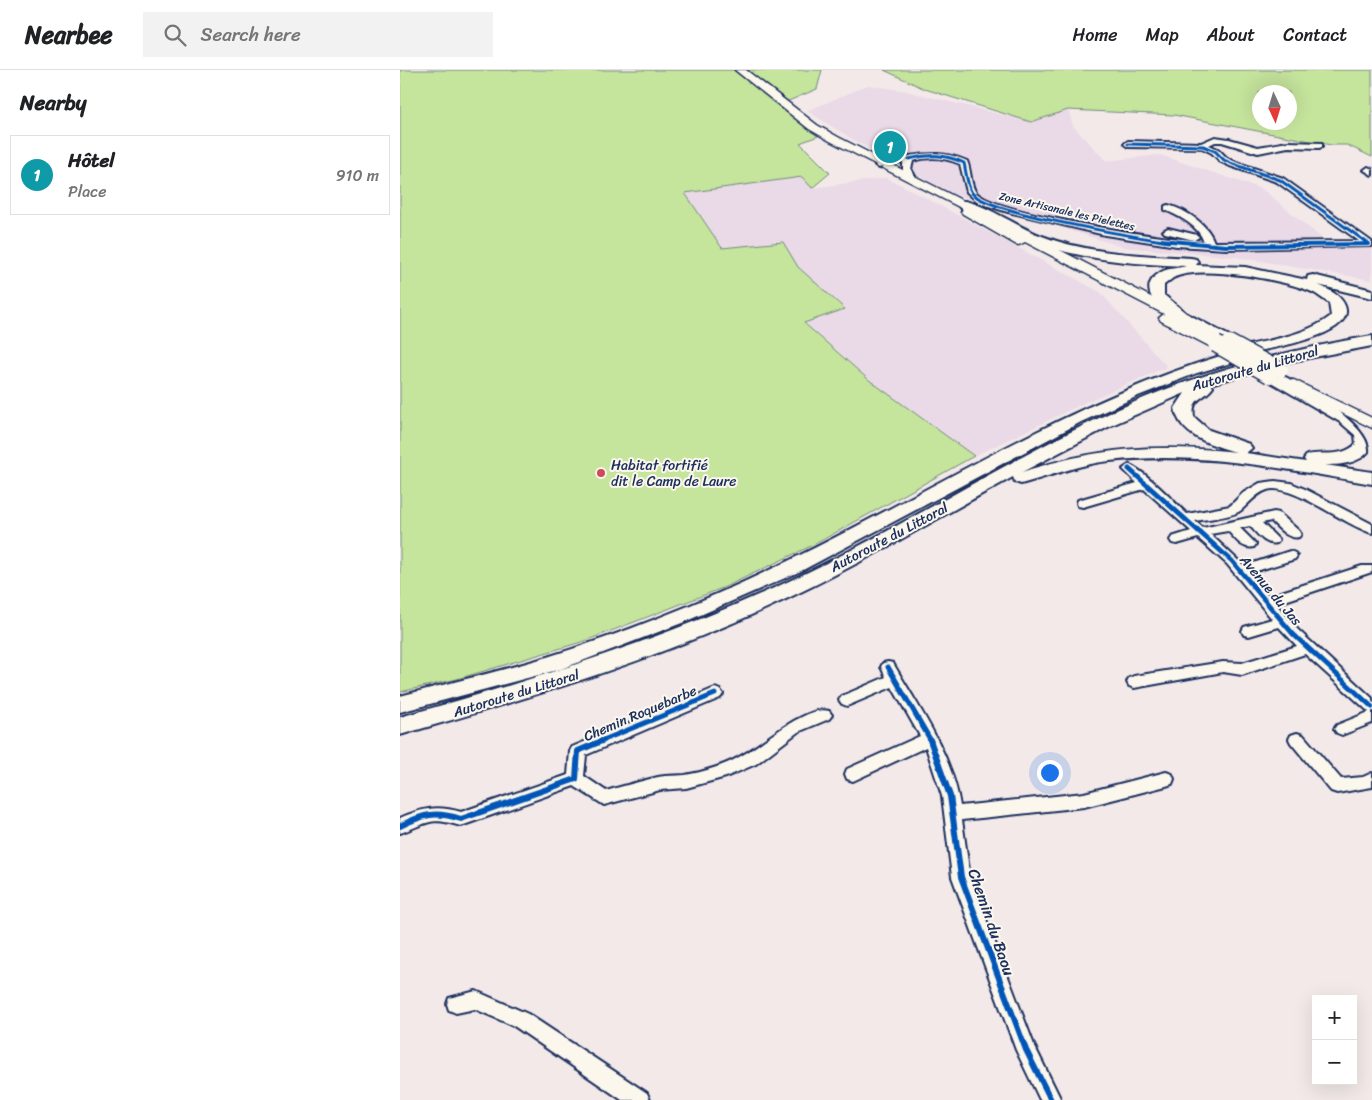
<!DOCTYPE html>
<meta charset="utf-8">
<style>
:root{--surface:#fff;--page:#f2f2f2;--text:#202124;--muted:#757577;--line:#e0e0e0;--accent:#0b8043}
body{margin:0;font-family:Sriracha,sans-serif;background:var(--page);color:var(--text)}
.controls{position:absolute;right:15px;bottom:15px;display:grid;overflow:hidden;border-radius:0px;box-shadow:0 5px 20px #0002}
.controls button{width:45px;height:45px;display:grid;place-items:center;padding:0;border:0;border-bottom:1px solid var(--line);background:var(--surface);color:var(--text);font:25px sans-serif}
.compass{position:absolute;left:852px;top:15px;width:45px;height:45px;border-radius:50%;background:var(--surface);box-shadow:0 5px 20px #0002;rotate:176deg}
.you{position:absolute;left:649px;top:702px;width:18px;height:18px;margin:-12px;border:4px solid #fff;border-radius:50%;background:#1a73e8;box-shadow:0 0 0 8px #1a73e833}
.badge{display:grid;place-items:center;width:32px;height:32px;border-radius:50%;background:var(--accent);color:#fff;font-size:16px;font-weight:700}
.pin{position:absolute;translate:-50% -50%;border:2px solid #fff;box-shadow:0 1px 5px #0006}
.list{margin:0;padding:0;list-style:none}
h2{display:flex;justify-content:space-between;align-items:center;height:65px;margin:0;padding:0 20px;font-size:21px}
h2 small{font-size:16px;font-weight:400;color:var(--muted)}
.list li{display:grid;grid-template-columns:32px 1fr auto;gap:15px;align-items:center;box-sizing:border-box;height:80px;margin:0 10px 10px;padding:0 10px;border:1px solid var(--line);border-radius:0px}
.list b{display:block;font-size:19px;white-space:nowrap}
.list p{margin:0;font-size:16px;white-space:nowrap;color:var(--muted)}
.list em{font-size:16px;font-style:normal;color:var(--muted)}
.icon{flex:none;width:28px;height:28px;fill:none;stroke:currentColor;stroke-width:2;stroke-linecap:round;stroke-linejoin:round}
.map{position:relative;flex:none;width:972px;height:1030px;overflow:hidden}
header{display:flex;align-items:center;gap:30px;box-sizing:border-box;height:70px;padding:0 25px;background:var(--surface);border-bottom:1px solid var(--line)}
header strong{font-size:24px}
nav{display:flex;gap:28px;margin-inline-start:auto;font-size:18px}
.search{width:350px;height:45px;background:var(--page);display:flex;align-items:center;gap:12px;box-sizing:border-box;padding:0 18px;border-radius:0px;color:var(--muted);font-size:19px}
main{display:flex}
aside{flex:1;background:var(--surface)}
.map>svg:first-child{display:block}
</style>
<header>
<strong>Nearbee</strong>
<div class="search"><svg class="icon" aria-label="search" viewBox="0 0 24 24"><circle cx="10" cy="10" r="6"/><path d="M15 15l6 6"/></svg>Search here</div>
<nav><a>Home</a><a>Map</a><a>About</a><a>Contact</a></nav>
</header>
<main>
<aside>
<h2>Nearby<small></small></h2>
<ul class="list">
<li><span class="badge" style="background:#0f9aa8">1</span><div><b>Hôtel</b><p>Place</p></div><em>910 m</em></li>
</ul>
</aside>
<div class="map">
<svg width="972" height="1030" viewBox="0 0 972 1030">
<rect width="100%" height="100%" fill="#f3e9e9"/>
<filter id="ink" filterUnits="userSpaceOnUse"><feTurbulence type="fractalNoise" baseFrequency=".02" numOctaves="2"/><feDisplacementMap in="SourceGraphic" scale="10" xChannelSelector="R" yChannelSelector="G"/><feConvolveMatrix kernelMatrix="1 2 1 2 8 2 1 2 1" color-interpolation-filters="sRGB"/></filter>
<g filter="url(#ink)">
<path fill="#ead9e6" d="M468 15 506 21 631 52 668 40 673 56 706 91 760 85 862 119 929 174 972 172V210L836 187 723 177 553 124 454 70 407 41Z
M402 107 413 118 486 108 507 118 700 222 767 297 688 331 574 386 469 310 404 252 445 239 398 197 383 172 322 178 285 123Z"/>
<path fill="#c5e49c" stroke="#708a7d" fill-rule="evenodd" d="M0 0H422L417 19 379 35 418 66 400 73 430 103 412 118 402 107 285 123 322 178 383 172 398 197 445 239 404 253 469 310 574 386 415 474 325 517 185 571 57 609 0 622Z
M484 0H972V87L947 75H931L774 45 668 40 631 52 525 19ZM859 22H889V52H859Z"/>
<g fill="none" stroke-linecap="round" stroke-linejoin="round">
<defs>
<path id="minor" d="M815 67 829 69 858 77 888 72 922 73V77L919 78 888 77 858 83 822 72H815L809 75 818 79 827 88 836 92 883 108 972 172V176L826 179 777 176 705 165 608 142 579 133 567 122 560 94C544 87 529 86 513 91L511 99 516 108 512 111 509 110 503 101V92L490 93 479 98 475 95C484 87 497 89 509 86 530 83 546 82 567 91 571 100 570 112 575 121 588 143 772 170 804 172 798 155 780 147 765 140V136L768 135C786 140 808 154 814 172L959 171 877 112 830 96 821 92 812 83 802 78 728 77 724 74 728 71 801 73Z
M968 97 972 99V105L964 100Z
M768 158 797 165 799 167 794 170 765 163 763 161Z
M729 395C742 398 775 433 787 444L830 436 843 423 860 413 875 411 891 413 905 419 972 454V463C946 456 890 412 867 420 855 424 849 434 840 441 832 447 806 449 795 451L803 458 874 442 879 443 899 461 901 464 899 467C888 470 879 458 871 451L862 453 879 470 877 473C865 476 857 463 850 456L840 458 856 474 854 477C842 480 835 468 828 461L810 464 844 496 890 481 895 483 897 486 895 489 850 503 869 526 962 496H972V502L876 534 898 560 972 628V653L942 665 937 663 934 659 937 655 969 642 905 584 842 605 823 602 734 618 729 616 727 612 729 608 734 606 823 592 842 593 897 576 879 557 849 566 844 565 842 561 844 557 872 549 827 494 798 468 777 474 772 473 770 470 772 467 791 461 744 419 683 437 678 436 677 433 678 430 737 413 723 399Z
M488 592 493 593C519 638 552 684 560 736L684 723 766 702 772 704 774 709 772 714 766 716 684 737 562 750 570 807 634 975 661 1030H640L616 980 552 807 542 726 526 677 453 711 447 709 445 704 447 699 520 666 492 617 447 636 442 634 439 630 442 626 486 607 481 597 483 593Z
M315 618 320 620 323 624 320 628 186 685 184 706 206 721C223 716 241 711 258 707 267 705 276 706 285 705 305 702 329 694 346 683 364 672 409 634 429 641L432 645 429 649 398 662 356 694 326 707 286 718 260 720 204 735 174 716 61 756C30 746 28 753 0 763V748C22 738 38 735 61 742L168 705 170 681 172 677Z
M897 663 903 665 941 709 963 707 972 703V717L937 723 931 721 891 673 889 669 891 665Z
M76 921 128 944 247 1023 250 1030H222L114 956 75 939 56 943 49 940 47 934 49 928Z"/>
<path id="major" d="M335 0H346L417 55 438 67 585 142 587 144 584 147 606 159 611 156 615 157 786 245 788 248 783 252 821 271 823 274 816 278 811 277 761 251 759 248 764 244 625 172 619 175 615 174 563 144 561 142 563 139 430 71 409 59Z
M894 310 972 348V358L889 317 887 314 889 311Z"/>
<path id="highway" d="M565 131C591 137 617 157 642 166 689 184 741 185 791 188L796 189 798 192 796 195 845 197 907 210 908 206 913 205 972 220V228L918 215C928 219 941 225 945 236 956 264 878 277 859 281L858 285 797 303 738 326 681 352 401 501 282 553 161 599 0 642V626C48 613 97 602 144 588 228 562 310 529 388 491 536 419 672 330 830 283L831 279C863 271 904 267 931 246L929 233C925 230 920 227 916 224 890 210 800 194 773 208 770 210 767 213 764 215V225L786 243 835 269 837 272 835 275C830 276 827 277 823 275 803 267 716 226 763 201 770 198 779 198 786 196 735 194 682 190 634 172 608 163 585 150 560 138L558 135 560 132Z
M972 266V276L888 292 811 314 813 317C804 330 791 327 794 347L809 360 849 374 852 378 846 383 906 392 904 389 907 385C924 381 942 388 956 374L955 365 940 352 864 308 862 305 864 302H876C894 311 972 354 968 382 958 394 939 395 925 395L972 402V414C886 399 798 381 710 391 679 394 651 406 621 414L615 412 613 407C532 451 453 499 369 537 250 592 125 629 0 665V647C138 609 273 566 402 505 518 449 625 378 744 328 817 298 894 279 972 266ZM785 323 775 338C779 366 812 375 836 382 756 374 699 377 622 402L712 355Z"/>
</defs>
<use href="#minor" stroke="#1b2f5e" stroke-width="4"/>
<use href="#major" stroke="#1b2f5e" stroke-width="3"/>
<use href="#highway" stroke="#1b2f5e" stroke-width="4"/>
<use href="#minor" fill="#fbf7ec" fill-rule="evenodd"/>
<use href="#major" fill="#fbf7ec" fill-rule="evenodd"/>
<use href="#highway" fill="#fbf7ec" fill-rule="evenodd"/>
<defs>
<path id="major-bridge" d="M829 272 881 300"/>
<path id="highway-bridge" d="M816 274 870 305"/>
</defs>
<use href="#major-bridge" stroke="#1b2f5e" stroke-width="17" stroke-linecap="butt"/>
<use href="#highway-bridge" stroke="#1b2f5e" stroke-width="19" stroke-linecap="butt"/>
<use href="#major-bridge" stroke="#fbf7ec" stroke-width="14"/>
<use href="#highway-bridge" stroke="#fbf7ec" stroke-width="16"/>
<defs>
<path id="cycleway-far3" d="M728 74 803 76 815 81 824 90 833 94 880 110 966 172
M509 89C529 84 545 84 564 93 566 101 567 116 572 123 588 143 737 167 769 172"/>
<path id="cycleway-far2" d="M760 170 826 176 969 174 964 170"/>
<path id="cycleway-far1" d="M729 399 832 491 893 564 972 637
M488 597 531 671
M201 671 315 624"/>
<path id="cycleway" d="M530 670 550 726 561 807 626 980 651 1030
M0 756C24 744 35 741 61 749L176 709 178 681 204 670"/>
</defs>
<use href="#cycleway-far3" stroke="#fbf7ec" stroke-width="5"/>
<use href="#cycleway-far2" stroke="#fbf7ec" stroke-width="6"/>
<use href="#cycleway-far1" stroke="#fbf7ec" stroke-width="8"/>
<use href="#cycleway" stroke="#fbf7ec" stroke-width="9"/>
<use href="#cycleway-far3" stroke="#0057b8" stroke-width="3"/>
<use href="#cycleway-far2" stroke="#0057b8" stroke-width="4"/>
<use href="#cycleway-far1" stroke="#0057b8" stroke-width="5"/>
<use href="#cycleway" stroke="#0057b8" stroke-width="6"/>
</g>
</g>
<circle fill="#d1495b" stroke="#fbf7ec" stroke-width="2" cx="201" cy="403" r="5"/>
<g text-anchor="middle" stroke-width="4" stroke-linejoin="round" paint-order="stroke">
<g font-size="11" fill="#1b2f5e" stroke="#fbf7ec">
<text transform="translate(667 141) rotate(13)" y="4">Zone Artisanale les Pielettes</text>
</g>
<g font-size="14" fill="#1b2f5e" stroke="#fbf7ec">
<text transform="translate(855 298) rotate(-16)" y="5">Autoroute du Littoral</text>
<text transform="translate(489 467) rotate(-28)" y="5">Autoroute du Littoral</text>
<text transform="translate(871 520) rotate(50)" y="5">Avenue du Jas</text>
<text transform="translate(116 623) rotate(-17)" y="5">Autoroute du Littoral</text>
<text transform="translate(240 643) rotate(-23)" y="5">Chemin Roquebarbe</text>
</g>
<g font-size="14" fill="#1b2f5e" stroke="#fbf7ec" text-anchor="start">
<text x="211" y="400">Habitat fortifié<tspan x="211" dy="16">dit le Camp de Laure</tspan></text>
</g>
<g font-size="16" fill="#1b2f5e" stroke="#fbf7ec">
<text transform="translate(592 852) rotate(71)" y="6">Chemin du Baou</text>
</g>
</g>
</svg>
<div class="controls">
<button>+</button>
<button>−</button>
</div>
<svg class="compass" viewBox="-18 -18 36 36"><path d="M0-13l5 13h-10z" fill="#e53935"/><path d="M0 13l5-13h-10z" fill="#757577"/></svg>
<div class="you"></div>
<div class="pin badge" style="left:490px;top:77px;background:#0f9aa8">1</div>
</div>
</main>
